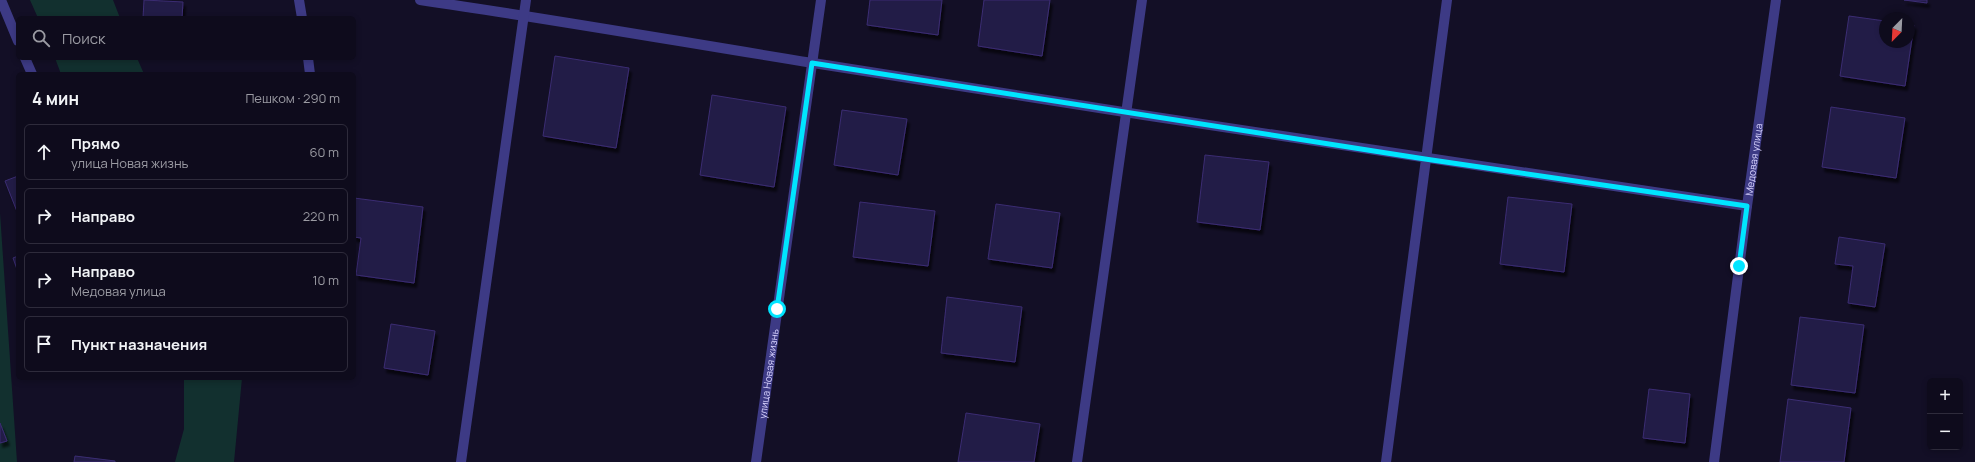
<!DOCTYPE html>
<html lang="ru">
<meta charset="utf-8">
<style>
:root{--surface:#0e0b1c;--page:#1c1929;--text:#f1f3f6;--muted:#9b9ba3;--line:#2e2b3b}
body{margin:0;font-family:Manrope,sans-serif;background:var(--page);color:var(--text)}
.controls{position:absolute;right:12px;bottom:12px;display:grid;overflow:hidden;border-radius:6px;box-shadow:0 2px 6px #0003}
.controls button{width:36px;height:36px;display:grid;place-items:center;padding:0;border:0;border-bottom:1px solid var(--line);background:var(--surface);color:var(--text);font:20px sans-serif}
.compass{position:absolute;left:1879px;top:12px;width:36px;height:36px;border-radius:50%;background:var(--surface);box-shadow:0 2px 6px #0003;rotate:204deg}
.stop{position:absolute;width:12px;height:12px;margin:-9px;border:3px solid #00e5ff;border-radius:50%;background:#fff}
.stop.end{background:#00e5ff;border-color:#fff;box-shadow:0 1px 4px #0008}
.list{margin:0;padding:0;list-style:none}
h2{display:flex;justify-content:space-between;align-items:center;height:52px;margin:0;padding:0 16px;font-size:17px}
h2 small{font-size:13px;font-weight:400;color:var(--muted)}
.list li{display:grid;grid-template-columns:26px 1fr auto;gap:12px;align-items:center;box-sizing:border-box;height:56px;margin:0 8px 8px;padding:0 8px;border:1px solid var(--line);border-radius:6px}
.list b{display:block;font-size:15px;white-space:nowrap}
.list p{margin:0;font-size:13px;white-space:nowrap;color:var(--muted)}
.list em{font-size:13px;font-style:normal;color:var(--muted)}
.icon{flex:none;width:22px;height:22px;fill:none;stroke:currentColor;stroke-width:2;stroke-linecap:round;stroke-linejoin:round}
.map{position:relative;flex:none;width:1975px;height:462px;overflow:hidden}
.search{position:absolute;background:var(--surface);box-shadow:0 2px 6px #0003;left:16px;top:16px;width:340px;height:44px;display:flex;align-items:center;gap:10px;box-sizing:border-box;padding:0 14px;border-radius:6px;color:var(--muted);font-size:15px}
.panel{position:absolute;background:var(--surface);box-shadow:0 2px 6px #0003;left:16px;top:72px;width:340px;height:308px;border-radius:6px}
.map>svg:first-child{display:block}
</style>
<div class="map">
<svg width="1975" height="462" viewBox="0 0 1975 462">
<defs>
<filter id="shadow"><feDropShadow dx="2.5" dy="4.5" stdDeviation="1" flood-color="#0009"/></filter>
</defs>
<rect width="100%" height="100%" fill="#130f26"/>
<path fill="#12302f" d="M30 0H113L120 18H38Z
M55 58H137L144 74H61Z
M0 213 17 462H0Z
M184 378H242L234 462H175L184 429Z"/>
<path fill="#241b47" stroke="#3b2d73" filter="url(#shadow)" d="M144 0 183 2 182 18H143Z
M870 0H942L938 35 867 25Z
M984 0H1050L1042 56 978 46Z
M1904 0H1927V3Z
M1849 16 1885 21V42H1909V25H1914L1905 86 1840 76Z
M555 56 629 68 616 148 543 136Z
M712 95 786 107 774 187 700 175Z
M1831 107 1905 118 1896 178 1822 167Z
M842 110 907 119 898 175 834 165Z
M1205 155 1269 162 1260 230 1197 222Z
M18 176V214L5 181Z
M1508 197 1572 204 1564 272 1500 264Z
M354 198 423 207 414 283 356 275 361 238 354 237Z
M860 202 935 211 928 266 853 257Z
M996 204 1060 213 1052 268 988 259Z
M1839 237 1885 244 1875 307 1848 303 1853 266 1835 264Z
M18 256V272L13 258Z
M947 297 1022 307 1015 362 941 353Z
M1800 317 1864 325 1855 393 1791 385Z
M391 324 435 331 428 375 384 368Z
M1649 389 1690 394 1685 443 1643 438Z
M1788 399 1851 408 1844 462H1780Z
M966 413 1040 424 1034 462H958Z
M0 423 7 441 0 443Z
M75 456 115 461V462H74Z"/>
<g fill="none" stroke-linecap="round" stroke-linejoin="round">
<g stroke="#3d3a85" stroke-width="10">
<path d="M1 0 18 41"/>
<path d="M299 0 302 18"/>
<path d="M420 0C552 19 682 42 813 63 1124 113 1435 160 1747 206"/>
<path d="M25 58 32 74"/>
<path d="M308 58 310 74"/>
<path d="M461 462 526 0"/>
<path id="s1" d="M756 462 821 0"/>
<path d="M1077 462 1142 0"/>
<path d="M1386 462 1447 0"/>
<path id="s2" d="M1714 462 1747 206 1776 0"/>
</g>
</g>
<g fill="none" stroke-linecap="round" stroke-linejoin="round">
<path stroke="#00e5ff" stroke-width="5" d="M777 309 812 63 1425 159 1747 206 1739 266"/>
</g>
<g text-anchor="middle" stroke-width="3.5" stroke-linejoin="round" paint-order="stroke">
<g font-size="10" fill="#d9d4ff" stroke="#130f26">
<text dy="4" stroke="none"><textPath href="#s2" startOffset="305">Медовая улица</textPath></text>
<text dy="4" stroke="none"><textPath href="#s1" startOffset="89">улица Новая жизнь</textPath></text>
</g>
</g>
</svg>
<div class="controls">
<button>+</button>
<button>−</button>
</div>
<svg class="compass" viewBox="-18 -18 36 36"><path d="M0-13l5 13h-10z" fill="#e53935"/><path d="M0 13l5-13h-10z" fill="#9b9ba3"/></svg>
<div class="stop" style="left:777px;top:309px"></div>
<div class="stop end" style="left:1739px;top:266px"></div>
<div class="search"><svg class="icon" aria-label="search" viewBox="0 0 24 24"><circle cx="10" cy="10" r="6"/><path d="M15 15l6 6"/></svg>Поиск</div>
<section class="panel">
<h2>4 мин<small>Пешком · 290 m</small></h2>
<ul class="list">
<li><svg class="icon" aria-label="ahead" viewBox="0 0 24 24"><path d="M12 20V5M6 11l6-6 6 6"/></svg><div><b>Прямо</b><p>улица Новая жизнь</p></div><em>60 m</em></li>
<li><svg class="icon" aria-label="right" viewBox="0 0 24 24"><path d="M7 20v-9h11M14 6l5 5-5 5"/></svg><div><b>Направо</b></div><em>220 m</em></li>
<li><svg class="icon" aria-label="right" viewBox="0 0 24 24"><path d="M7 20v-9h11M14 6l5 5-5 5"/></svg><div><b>Направо</b><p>Медовая улица</p></div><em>10 m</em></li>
<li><svg class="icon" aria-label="arrive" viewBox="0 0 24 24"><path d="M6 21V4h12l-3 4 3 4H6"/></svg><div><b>Пункт назначения</b></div></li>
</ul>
</section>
</div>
